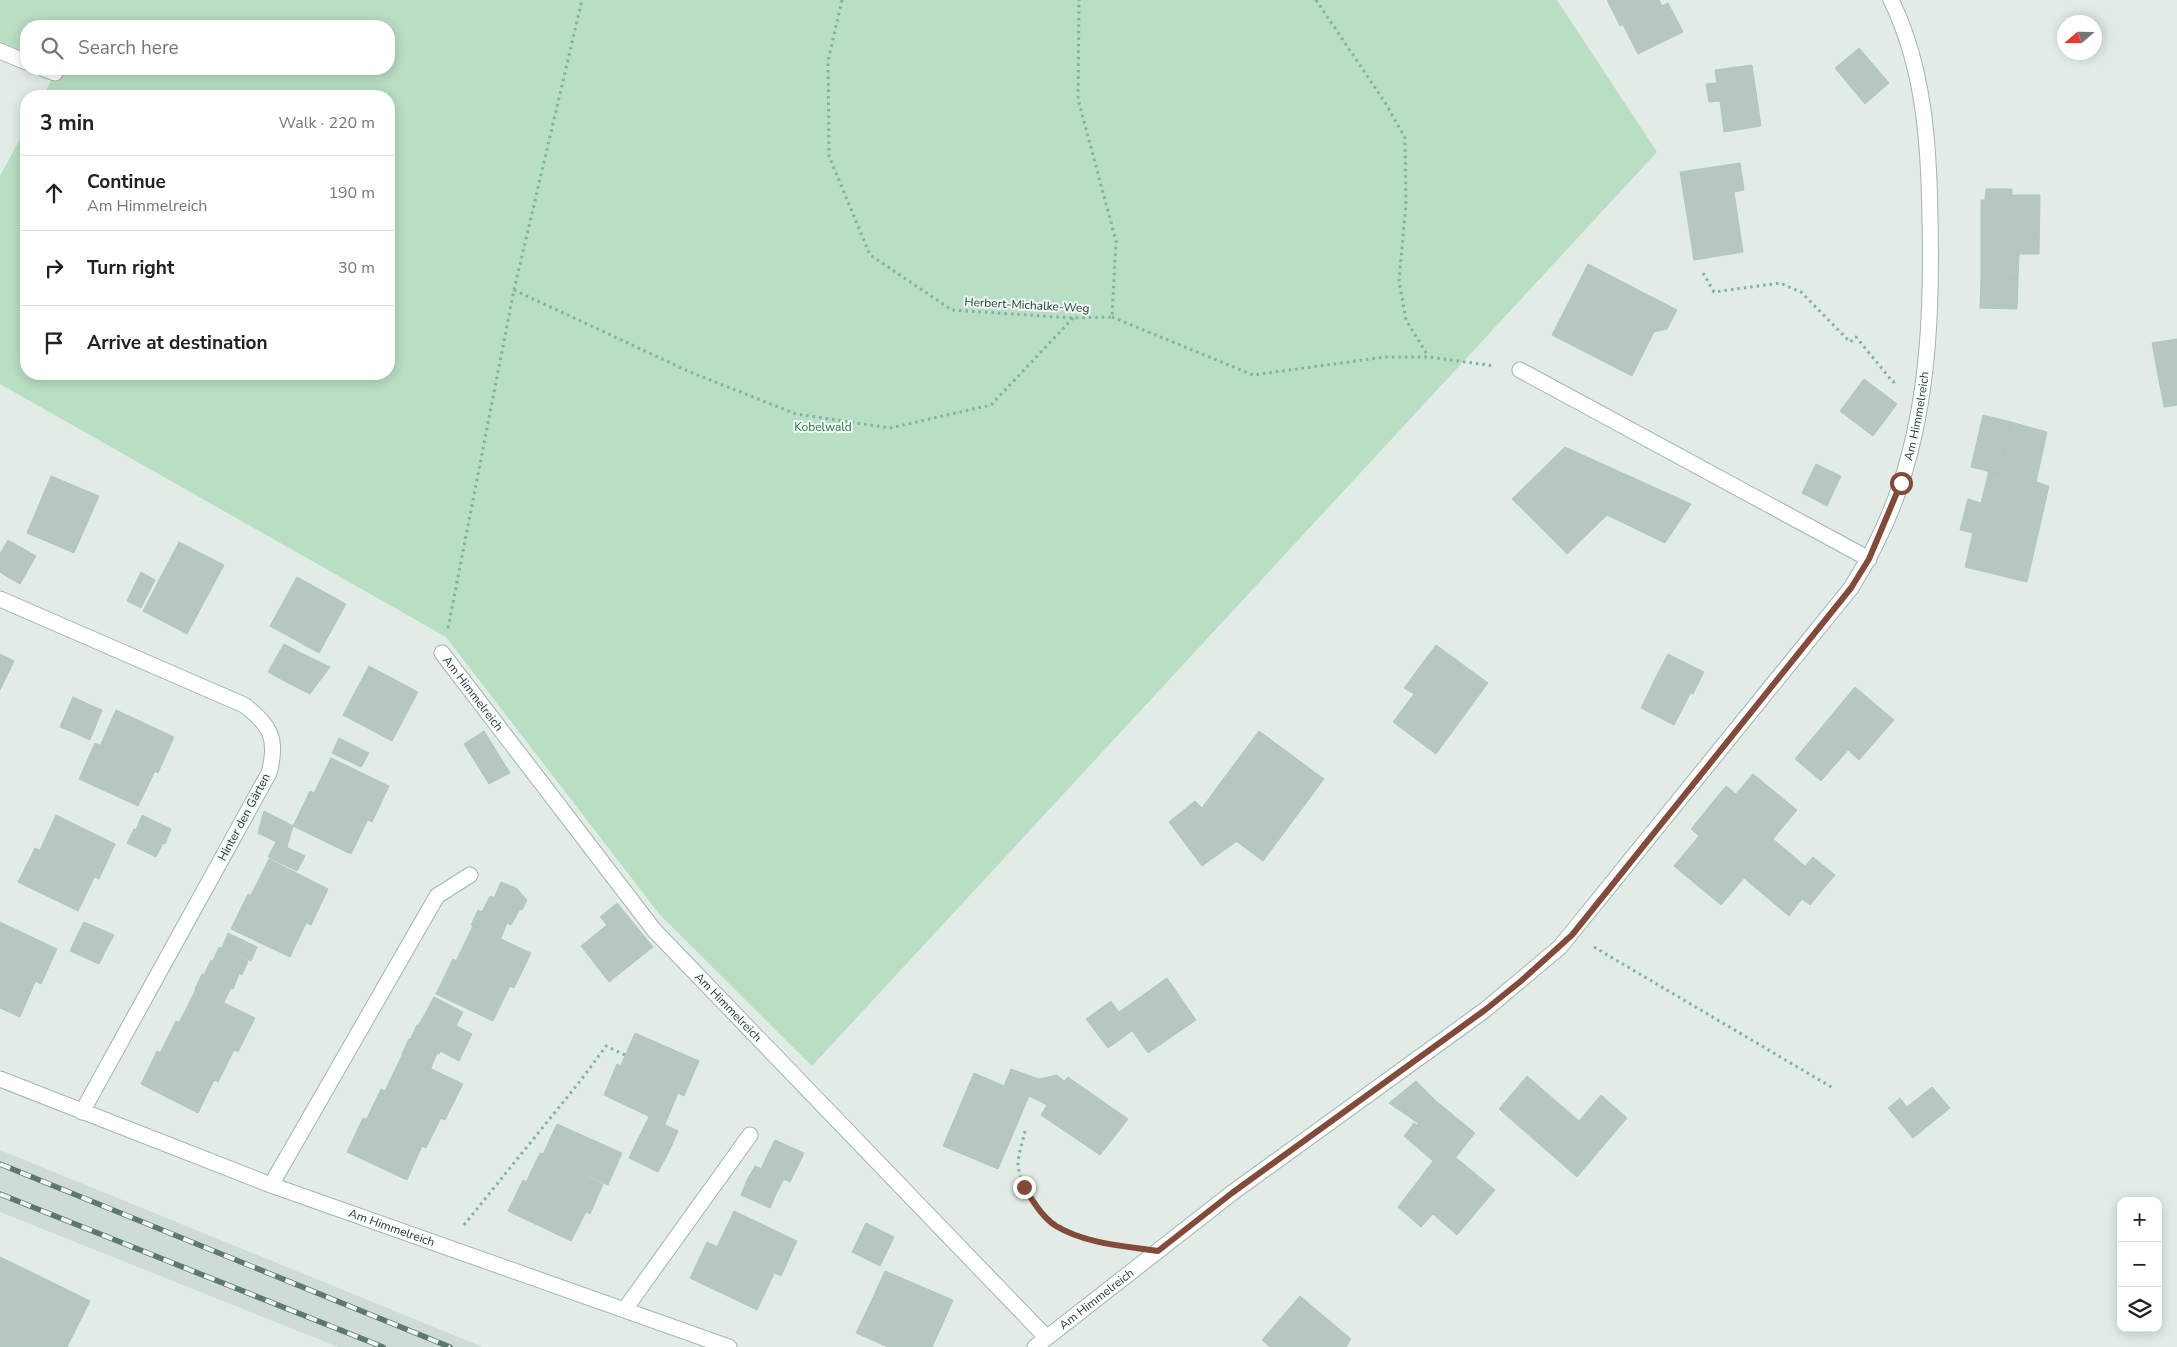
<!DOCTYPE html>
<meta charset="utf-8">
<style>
:root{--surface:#fff;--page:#f2f2f2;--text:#222;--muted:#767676;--line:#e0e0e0}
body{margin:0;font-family:"Nunito Sans",sans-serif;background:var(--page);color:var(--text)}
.controls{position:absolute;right:15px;bottom:15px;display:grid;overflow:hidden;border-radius:10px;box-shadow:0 2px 12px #0003}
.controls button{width:45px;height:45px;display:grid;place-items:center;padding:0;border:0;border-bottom:1px solid var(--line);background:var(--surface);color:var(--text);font:25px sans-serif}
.compass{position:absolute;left:2057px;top:15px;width:45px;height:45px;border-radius:50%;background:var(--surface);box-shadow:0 2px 12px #0003;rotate:250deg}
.stop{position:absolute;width:15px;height:15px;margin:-11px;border:4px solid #824a38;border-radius:50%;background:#fff}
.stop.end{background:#824a38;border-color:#fff;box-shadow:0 1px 5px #0008}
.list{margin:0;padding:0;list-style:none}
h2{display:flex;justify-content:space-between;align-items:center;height:65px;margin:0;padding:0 20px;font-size:21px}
h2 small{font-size:16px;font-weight:400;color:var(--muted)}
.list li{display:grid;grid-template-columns:32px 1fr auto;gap:15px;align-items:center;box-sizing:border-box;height:75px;padding:0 20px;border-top:1px solid var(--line)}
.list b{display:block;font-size:19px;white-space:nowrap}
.list p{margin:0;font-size:16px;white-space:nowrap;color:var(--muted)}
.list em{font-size:16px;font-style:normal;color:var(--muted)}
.icon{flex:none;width:28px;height:28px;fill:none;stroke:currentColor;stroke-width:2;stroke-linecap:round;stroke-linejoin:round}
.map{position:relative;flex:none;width:2177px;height:1347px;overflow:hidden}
.search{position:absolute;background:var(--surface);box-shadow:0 2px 12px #0003;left:20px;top:20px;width:375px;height:55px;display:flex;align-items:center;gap:12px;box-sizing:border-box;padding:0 18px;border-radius:20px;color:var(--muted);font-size:19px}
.panel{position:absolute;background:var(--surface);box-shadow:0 2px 12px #0003;left:20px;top:90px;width:375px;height:290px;border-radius:20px}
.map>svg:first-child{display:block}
</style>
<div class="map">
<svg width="2177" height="1347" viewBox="0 0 2177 1347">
<rect width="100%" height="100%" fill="#e1ece7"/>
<path fill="#cfdcd6" d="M0 1150 304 1274 483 1347H338L0 1212Z"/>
<path fill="#b8dec3" d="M0 0H1557L1657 152 812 1066 660 915 446 637 0 384V176L26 128V374H389V96H43L55 73 44 69H389V26H26V62L0 51Z"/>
<path fill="#b6c7c0" stroke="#b3c6be" d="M1607 0H1659L1662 6 1620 26Z
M1668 3 1683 32 1638 54 1623 25Z
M1859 48 1889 83 1865 104 1835 68Z
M1752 65 1761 126 1724 132 1720 101 1709 102 1706 84 1717 83 1715 70Z
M1740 163 1744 190 1734 192 1743 252 1694 260 1680 172Z
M1986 189H2012V195H2040L2039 254H2019L2018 279 1981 278V200H1985Z
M1588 264 1677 310 1667 329 1654 332 1632 376 1552 335Z
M1981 278 2018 279 2017 309 1980 308Z
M2177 339V405L2164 407 2152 343Z
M1864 379 1897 404 1873 436 1840 411Z
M1983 415 2011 422 1999 474 1971 467Z
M2011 422 2047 432 2036 482 2049 486 2027 582 1965 567 1973 533 1960 530 1968 499 1981 503 1989 471 1999 474Z
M1565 447 1691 504 1665 543 1607 515 1567 554 1512 499Z
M1816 464 1841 476 1827 506 1802 493Z
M51 476 99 496 74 553 27 533Z
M8 540 22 548 6 576 0 572V554Z
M179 542 224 565 187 634 143 611Z
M22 548 36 556 20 584 6 576Z
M141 572 155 580 141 608 127 601Z
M297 577 346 604 319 653 270 626Z
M284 644 303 654 288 683 268 672Z
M1436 645 1488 683 1436 754 1393 722 1414 694 1404 688Z
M0 654 14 661 0 690Z
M303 654 330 667 310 694 288 683Z
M1668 654 1704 672 1693 694 1657 675Z
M369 666 418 692 392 741 343 715Z
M1657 675 1691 692 1674 725 1641 708Z
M1855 687 1894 720 1859 760 1848 750 1821 781 1795 759Z
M73 697 88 704 75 733 60 727Z
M88 704 102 710 90 740 75 733Z
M116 710 174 737 158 773 100 746Z
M484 731 510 773 489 784 464 744Z
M1259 731 1324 779 1263 861 1198 813Z
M339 738 369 753 361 767 332 753Z
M95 743 155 771 138 806 79 779Z
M331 758 389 786 372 822 314 793Z
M1753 774 1797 810 1773 839 1805 866 1813 857 1835 875 1810 905 1802 899 1789 916 1744 878 1721 905 1674 866 1699 836 1691 829 1726 786 1736 794Z
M310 791 368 819 351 854 293 826Z
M1195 801 1202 808 1198 813 1237 841 1202 866 1169 822Z
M264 811 293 826 287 847 258 833Z
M56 815 115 844 99 879 40 850Z
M142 815 171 829 165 844 136 830Z
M134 829 163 843 156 857 127 843Z
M276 842 305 856 297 871 268 857Z
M35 848 95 876 78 911 18 882Z
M269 859 328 889 311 925 251 895Z
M501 882 516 888 527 900 522 910 494 898Z
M248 894 306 923 290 957 231 929Z
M490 896 520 909 511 925 482 912Z
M617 903 653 947 609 982 581 946 607 925 600 917Z
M478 910 507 923 501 938 471 925Z
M0 922 57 949 41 984 0 965Z
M84 922 114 935 106 950 77 936Z
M473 926 531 953 514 988 456 961Z
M228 933 257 947 251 961 222 948Z
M77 936 106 950 99 964 70 951Z
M219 947 248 961 242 975 213 961Z
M453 959 510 986 493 1021 436 994Z
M211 960 239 974 233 989 204 975Z
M0 965 35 982 20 1017 0 1008Z
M202 974 231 988 224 1002 195 989Z
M1167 978 1196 1020 1148 1053 1119 1012Z
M196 989 255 1018 238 1052 179 1023Z
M434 997 463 1012 456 1026 426 1012Z
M1111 1001 1132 1031 1108 1048 1086 1019Z
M426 1012 455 1025 447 1040 418 1026Z
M176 1021 234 1050 218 1082 160 1053Z
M417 1025 446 1039 439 1054 410 1040Z
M455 1025 472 1034 459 1061 440 1051Z
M635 1033 699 1061 684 1096 621 1065Z
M409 1039 437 1053 431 1068 402 1054Z
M157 1051 214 1080 198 1113 141 1084Z
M402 1055 463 1084 445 1120 385 1091Z
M617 1064 678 1093 665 1124 604 1095Z
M1011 1069 1039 1079 1057 1075 1064 1081 1068 1077 1128 1119 1100 1155 1041 1115 1047 1105 1029 1096 998 1169 943 1146 974 1073 1004 1086Z
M1527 1076 1579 1121 1601 1095 1627 1118 1577 1177 1499 1109Z
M1416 1081 1436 1101 1418 1123 1389 1103Z
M1932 1087 1950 1108 1913 1138 1888 1108 1900 1098 1907 1107Z
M381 1089 441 1118 426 1148 366 1120Z
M1436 1101 1475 1133 1456 1157 1417 1125Z
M649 1117 678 1131 672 1145 642 1131Z
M363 1118 422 1146 407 1180 347 1152Z
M1414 1123 1495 1190 1457 1235 1433 1214 1421 1227 1398 1207 1433 1161 1404 1136Z
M557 1124 622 1153 608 1185 543 1154Z
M642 1131 672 1145 665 1159 635 1145Z
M775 1140 804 1153 797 1168 768 1154Z
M635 1145 665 1159 658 1172 629 1158Z
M540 1153 603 1184 590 1214 526 1182Z
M768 1154 797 1168 790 1182 761 1169Z
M755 1166 784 1179 776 1194 747 1180Z
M523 1180 586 1212 571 1241 508 1211Z
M747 1180 776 1194 770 1208 741 1195Z
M734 1211 797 1241 781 1276 717 1247Z
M866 1223 880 1230 866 1259 852 1252Z
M880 1230 894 1237 880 1266 866 1259Z
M707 1242 774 1274 757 1310 690 1278Z
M0 1257 27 1270 0 1327Z
M27 1270 90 1301 67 1347H0V1327Z
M885 1271 953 1300 939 1332 871 1302Z
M1300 1296 1351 1339 1346 1347H1270L1262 1340Z
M871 1302 939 1332 932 1347H888L856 1333Z"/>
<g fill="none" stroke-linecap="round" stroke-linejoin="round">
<defs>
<path id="service" d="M1520 370 1869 559"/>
<g id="minor">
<path d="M0 51 26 62"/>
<path d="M44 69 55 73"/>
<path d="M0 599 244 705C271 725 278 740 269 773L82 1112"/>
<path id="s1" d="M442 653 654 930 1046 1337"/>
<path id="s2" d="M0 1079 271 1185 729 1347"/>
<path d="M271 1185 437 896 470 875"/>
<path d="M625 1309 750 1135"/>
<path id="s3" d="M1035 1347 1232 1193 1485 1010 1560 947 1851 588C1871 556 1889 520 1901 483 1929 398 1932 306 1930 218 1929 144 1924 67 1891 0"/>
</g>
</defs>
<use href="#service" stroke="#a3b4ae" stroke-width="17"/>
<use href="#minor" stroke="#a3b4ae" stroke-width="17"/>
<path stroke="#80b1a2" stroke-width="3" stroke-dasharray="2.5 4" stroke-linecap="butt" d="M842 0 828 61 829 156 870 255 952 310 1073 318 1112 317 1116 241 1078 99 1079 0
M1316 0 1386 104 1405 138 1406 204 1399 281 1406 320 1428 356
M1703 273 1714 292 1780 283 1801 292 1850 342 1856 337 1893 382 1896 381
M514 290 690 372 796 414 890 428 991 405 1073 318
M1112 317 1253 375 1385 357H1429L1495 366
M448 628 514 290 582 0
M1594 947 1833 1088
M1025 1131C1023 1141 1018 1154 1018 1165 1019 1176 1025 1188 1031 1197 1051 1230 1084 1239 1120 1245
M464 1225 581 1080 606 1046 625 1055"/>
<use href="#service" stroke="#fff" stroke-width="15"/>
<use href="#minor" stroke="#fff" stroke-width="15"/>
<defs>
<path id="rail" d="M0 1164 450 1347
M0 1194 383 1347"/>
</defs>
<use href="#rail" stroke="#5b7971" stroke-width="5.5"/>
<use href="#rail" stroke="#f1f8f5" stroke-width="4" stroke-dasharray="11" stroke-linecap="butt"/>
</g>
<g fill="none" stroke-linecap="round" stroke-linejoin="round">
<path stroke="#824a38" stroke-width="6" d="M1024 1187C1033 1201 1042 1217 1056 1226 1086 1244 1125 1246 1158 1251L1232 1193 1485 1010 1521 981 1572 935 1851 588 1869 559 1901 483"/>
</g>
<g text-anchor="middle" stroke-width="4" stroke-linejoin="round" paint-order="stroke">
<g font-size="12" fill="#203d36" stroke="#f1f8f5">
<text transform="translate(1027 305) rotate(3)" y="4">Herbert-Michalke-Weg</text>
<text dy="4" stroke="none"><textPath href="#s3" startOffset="1308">Am Himmelreich</textPath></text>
<text dy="4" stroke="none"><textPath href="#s1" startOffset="51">Am Himmelreich</textPath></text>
<text transform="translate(244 817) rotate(-62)" y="4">Hinter den Gärten</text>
<text dy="4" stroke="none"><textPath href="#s1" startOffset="456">Am Himmelreich</textPath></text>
<text dy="4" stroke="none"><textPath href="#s2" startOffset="419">Am Himmelreich</textPath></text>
<text dy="4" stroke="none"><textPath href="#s3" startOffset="78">Am Himmelreich</textPath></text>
</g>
<g font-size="12" fill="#297647" stroke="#f1f8f5">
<text x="823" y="431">Kobelwald</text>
</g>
</g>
</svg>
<div class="controls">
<button>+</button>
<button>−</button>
<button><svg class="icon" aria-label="layers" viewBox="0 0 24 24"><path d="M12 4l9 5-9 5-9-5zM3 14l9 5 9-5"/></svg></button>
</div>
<svg class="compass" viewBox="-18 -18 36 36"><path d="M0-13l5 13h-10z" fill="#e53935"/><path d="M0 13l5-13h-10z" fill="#767676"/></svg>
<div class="stop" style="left:1901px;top:483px"></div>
<div class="stop end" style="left:1024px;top:1187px"></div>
<div class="search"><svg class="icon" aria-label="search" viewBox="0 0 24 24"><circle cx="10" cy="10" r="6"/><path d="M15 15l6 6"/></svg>Search here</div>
<section class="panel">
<h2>3 min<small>Walk · 220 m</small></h2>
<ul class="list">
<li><svg class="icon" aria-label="ahead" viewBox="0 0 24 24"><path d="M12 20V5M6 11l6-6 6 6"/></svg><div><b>Continue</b><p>Am Himmelreich</p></div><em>190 m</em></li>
<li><svg class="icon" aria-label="right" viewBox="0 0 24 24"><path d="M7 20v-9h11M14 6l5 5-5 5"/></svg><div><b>Turn right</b></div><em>30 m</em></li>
<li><svg class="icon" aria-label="arrive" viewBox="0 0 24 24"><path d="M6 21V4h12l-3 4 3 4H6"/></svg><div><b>Arrive at destination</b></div></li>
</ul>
</section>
</div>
